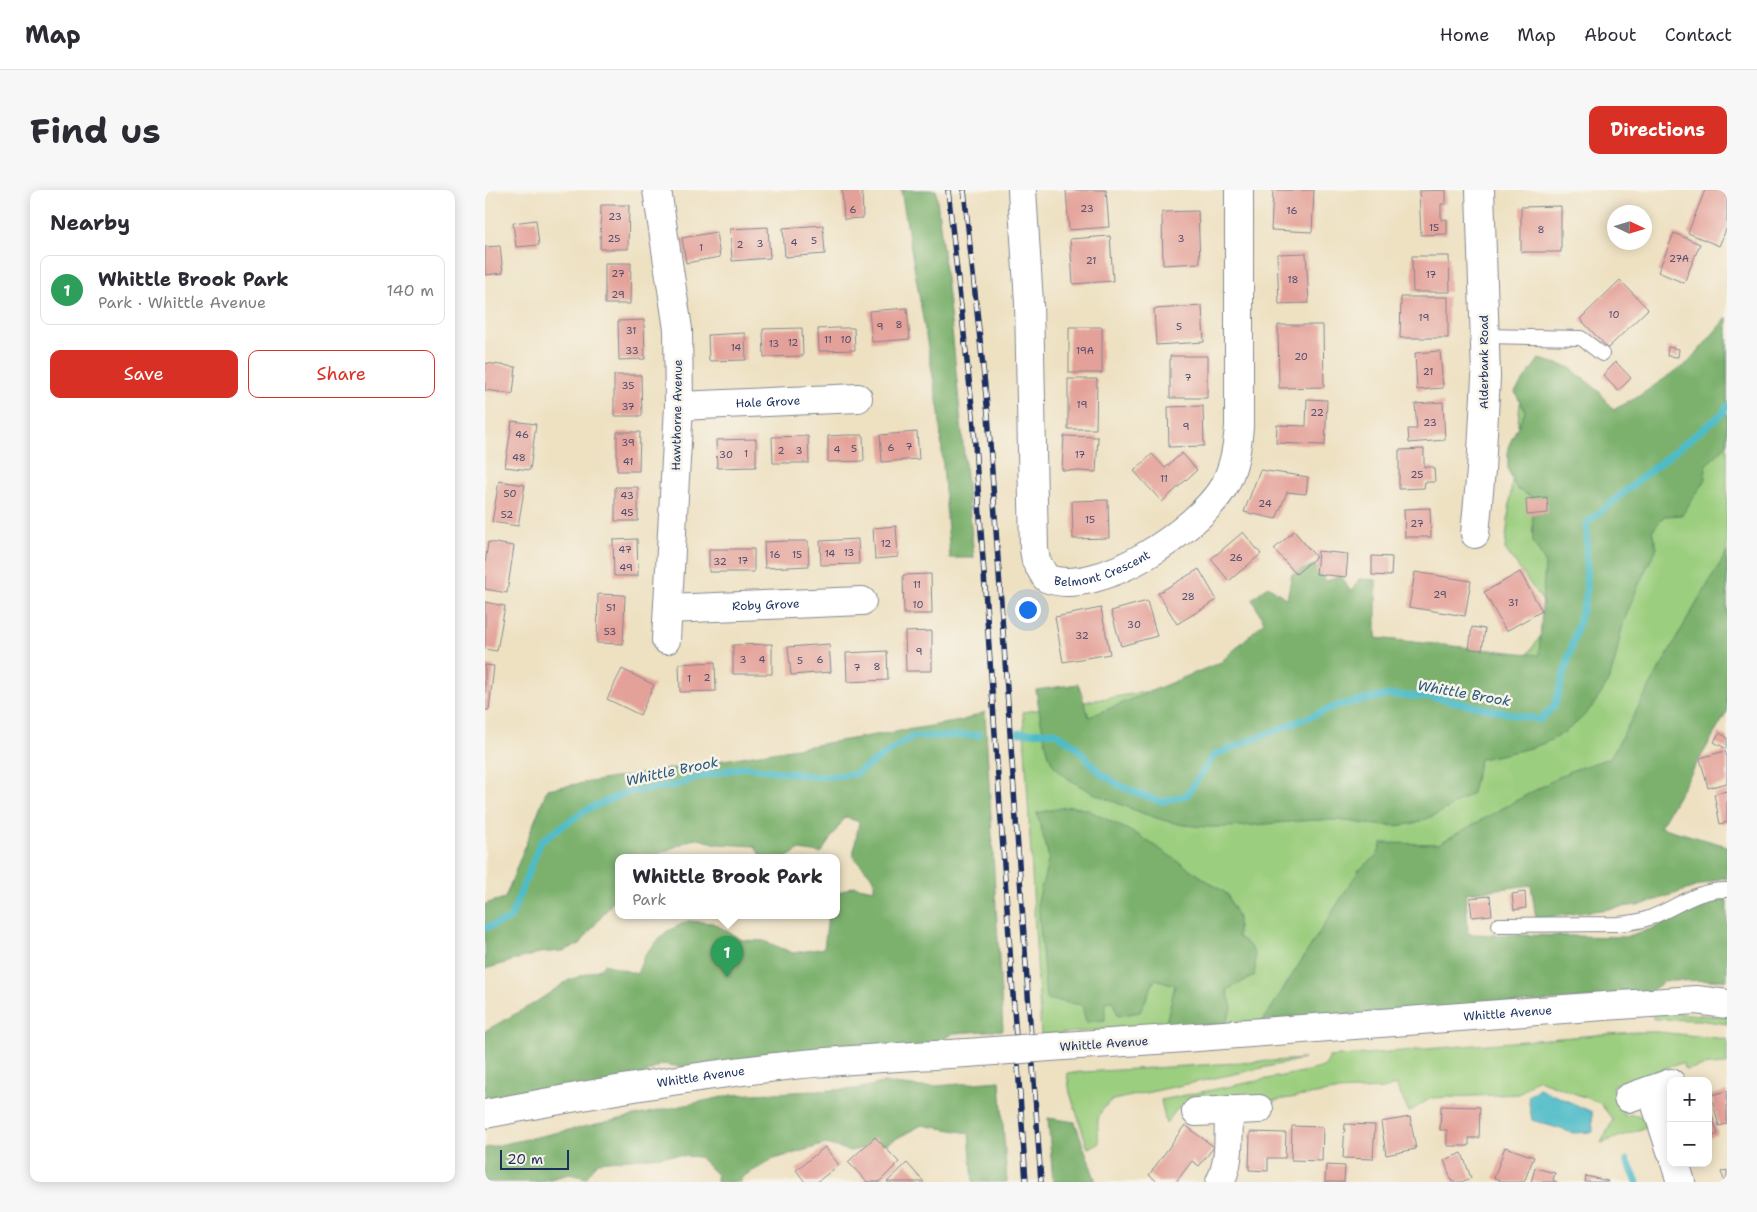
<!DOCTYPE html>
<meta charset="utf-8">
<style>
:root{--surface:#fff;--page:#f7f7f7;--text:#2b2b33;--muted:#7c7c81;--line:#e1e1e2;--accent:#d93025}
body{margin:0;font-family:"Shantell Sans",sans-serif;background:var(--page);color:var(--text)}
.controls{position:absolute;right:15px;bottom:15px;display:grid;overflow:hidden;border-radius:10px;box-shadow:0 2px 12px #0003}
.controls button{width:45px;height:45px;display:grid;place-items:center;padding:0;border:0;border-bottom:1px solid var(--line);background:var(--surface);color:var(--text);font:25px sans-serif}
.compass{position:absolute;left:1122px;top:15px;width:45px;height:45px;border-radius:50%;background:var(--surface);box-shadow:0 2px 12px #0003;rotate:94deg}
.scale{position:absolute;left:15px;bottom:12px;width:69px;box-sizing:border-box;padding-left:5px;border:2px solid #1b2f5e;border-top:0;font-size:14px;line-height:18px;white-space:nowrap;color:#1b2f5e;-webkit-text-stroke:4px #f7f3e8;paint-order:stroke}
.you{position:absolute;left:542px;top:419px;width:18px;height:18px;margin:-12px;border:4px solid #fff;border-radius:50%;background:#1a73e8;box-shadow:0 0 0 8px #1a73e833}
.badge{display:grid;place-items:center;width:32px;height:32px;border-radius:50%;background:var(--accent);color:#fff;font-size:16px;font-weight:700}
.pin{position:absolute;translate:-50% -41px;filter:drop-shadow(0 1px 2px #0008)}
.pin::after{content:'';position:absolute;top:26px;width:18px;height:15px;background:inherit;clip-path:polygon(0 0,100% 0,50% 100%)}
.popup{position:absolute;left:130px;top:664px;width:225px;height:65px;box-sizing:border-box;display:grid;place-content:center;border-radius:10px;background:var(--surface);filter:drop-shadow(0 1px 4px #0005);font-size:16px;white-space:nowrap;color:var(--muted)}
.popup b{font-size:19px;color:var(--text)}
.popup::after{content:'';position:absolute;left:50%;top:100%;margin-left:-10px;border:10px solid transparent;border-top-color:var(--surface)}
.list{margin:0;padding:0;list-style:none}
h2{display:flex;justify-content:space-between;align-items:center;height:65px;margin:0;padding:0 20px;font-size:21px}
h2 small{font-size:16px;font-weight:400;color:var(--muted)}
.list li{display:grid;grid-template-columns:32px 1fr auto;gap:15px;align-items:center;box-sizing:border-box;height:70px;margin:0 10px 10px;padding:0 10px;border:1px solid var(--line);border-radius:10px}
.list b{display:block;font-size:19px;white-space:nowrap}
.list p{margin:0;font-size:16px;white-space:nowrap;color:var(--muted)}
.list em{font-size:16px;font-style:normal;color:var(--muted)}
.actions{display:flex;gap:10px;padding:15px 20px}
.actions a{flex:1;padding:11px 0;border:1px solid var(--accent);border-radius:10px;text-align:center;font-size:18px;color:var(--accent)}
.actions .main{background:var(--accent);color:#fff}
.map{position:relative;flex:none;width:1242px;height:992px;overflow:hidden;border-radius:10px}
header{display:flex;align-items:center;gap:30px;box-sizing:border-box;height:70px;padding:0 25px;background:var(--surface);border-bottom:1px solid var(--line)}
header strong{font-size:24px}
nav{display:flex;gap:28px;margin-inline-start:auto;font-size:18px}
.intro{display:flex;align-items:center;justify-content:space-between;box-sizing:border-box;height:120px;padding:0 30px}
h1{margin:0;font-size:35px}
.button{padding:12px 22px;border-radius:10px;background:var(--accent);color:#fff;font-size:18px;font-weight:700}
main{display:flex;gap:30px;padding:0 30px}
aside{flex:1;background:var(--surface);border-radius:10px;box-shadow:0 2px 12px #0003}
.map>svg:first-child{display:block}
</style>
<header>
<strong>Map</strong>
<nav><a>Home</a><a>Map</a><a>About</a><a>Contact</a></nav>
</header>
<div class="intro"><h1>Find us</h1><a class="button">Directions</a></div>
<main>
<aside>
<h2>Nearby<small></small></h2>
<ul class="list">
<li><span class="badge" style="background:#2e9e5b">1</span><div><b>Whittle Brook Park</b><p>Park · Whittle Avenue</p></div><em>140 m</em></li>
</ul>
<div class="actions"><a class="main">Save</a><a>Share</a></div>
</aside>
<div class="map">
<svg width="1242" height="992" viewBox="0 0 1242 992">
<rect width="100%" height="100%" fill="#f7f3e8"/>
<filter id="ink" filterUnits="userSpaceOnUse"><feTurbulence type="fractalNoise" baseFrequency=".02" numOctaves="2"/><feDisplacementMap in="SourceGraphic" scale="10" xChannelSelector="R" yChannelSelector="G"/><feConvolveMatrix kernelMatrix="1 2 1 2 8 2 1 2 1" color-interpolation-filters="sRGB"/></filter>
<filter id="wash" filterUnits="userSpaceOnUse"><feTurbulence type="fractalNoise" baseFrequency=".0096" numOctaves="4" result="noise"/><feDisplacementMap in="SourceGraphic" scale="20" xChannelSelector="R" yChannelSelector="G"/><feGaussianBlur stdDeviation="1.12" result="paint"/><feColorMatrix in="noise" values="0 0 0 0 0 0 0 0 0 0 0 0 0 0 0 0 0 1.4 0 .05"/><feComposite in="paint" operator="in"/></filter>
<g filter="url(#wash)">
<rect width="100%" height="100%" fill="#eee1c2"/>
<path fill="#9bce7e" stroke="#5b7e6e" d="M1242 144V494L1151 652 926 677 778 831 740 834 741 830 556 845 538 522 859 469 1016 502 1069 427 1020 359 1037 194 1161 240Z
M1190 823 1242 827V834L1214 830 1168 829V824Z
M1148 842H1173L1242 849V874L1224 875 1200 880 1197 873 1128 895 1139 926C1152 923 1157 924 1162 937L1116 953 1128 930 1115 913 1051 889 1034 904 946 908 924 922 911 895 898 899 850 901 786 911 702 914 692 919 681 934 676 910 832 879C839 877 842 875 844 867Z
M819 869 628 910C610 922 612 932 614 953L603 958 585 903 582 883Z"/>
<path fill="#7cb16d" stroke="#4c7066" d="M416 0H451L468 150 489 368H465L454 222Z
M1242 127V255L1221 275 1220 291 1197 325 1179 326 1167 341 1172 358C1158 384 1147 408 1138 435 1133 451 1132 468 1126 484 1115 512 1093 536 1066 550 1047 560 1016 564 995 569L987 603C966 616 944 632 919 635 895 638 871 631 847 630 798 629 749 642 700 635 678 632 652 621 632 613 611 605 586 594 570 577 560 566 554 517 551 500L593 494 604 527 736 472 779 432 767 409 783 396 802 409 807 384 829 375 841 391 856 386 866 402 874 389 891 390V448L1054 465 1060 372 1048 352 1047 307 1032 299 1023 280V257L1040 221 1030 202 1054 169 1084 177 1114 201 1128 220 1151 208 1204 172Z
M1242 362V522L1175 637 1242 656V689L1237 688 1159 714 1051 729 1046 695 981 703 983 744 1140 747 1169 738 1207 716 1233 709 1242 710V790L1180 791 1161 804 778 831 874 680 892 666 897 653 953 654 1085 581 1125 568 1200 433Z
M500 522 518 840 469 843 436 861 213 880 178 874 146 891 0 918V841L48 814 84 790 115 779 119 774 152 784 160 764 181 742 203 731 228 733 257 750 279 751 308 763 339 758 343 726H351L352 703 369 696 389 700V689L368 666 374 632 360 627 336 663 313 660 301 668H277L270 656 233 654 210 648 164 668H133V705L95 754 78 761 54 763 0 779V714L20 708 62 599 476 531Z
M586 616 603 620 655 646 742 704 753 728V747C772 759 772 766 769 786L742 800 747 818 740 834 680 837 690 795 670 789 655 822 633 826 628 811 620 812V830L601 832 597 815 561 809 553 711 564 668 552 623Z
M515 891 522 992H488L484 943 437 935 403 953 365 961 341 954 289 969 257 987 255 992H232V985L214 967 187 965 113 972 101 988 84 984 54 992H0V958L247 905 372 899 397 893 437 897Z
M563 928 590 932 611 992H568Z"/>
<path fill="#4ebcc8" stroke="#347693" d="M1054 898 1107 922 1108 942 1088 943 1047 930 1043 906Z"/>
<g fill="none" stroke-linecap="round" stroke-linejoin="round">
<path stroke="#4ebcc8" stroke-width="7" d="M534 543 569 542 589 555 615 583 637 597 677 612 702 605 729 565 854 515 903 505 947 507 1055 530 1070 515 1101 407 1102 333 1156 288 1238 223 1242 216
M0 738 25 729 56 651 99 621 142 602 192 595 217 586 259 577 336 587 370 584 426 547 494 545
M1142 970 1152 992"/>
</g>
<g id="blocks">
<path fill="#e4a199" d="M357 0H377L378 28 359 29Z
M581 0H621L624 37 584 40Z
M788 0H829L827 42 786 40Z
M961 0V14H956V30L962 29V44L936 45 934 1Z
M1220 0H1242V37L1234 56 1203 43Z
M116 15H144L143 59H115Z
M1076 16V62H1036V17Z
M713 21 715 73 678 75 677 22Z
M51 30 54 55 31 57 28 33Z
M338 35 340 64 300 67 298 38Z
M283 37 285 68 247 71 245 39Z
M231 42 235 67 201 73 197 48Z
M1189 43 1215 54 1199 93 1173 82Z
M625 46 628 91 588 94 585 49Z
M15 56 18 83 0 85V57Z
M821 63 824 113 794 114 792 64Z
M927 66H964L965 102H928Z
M120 73H146L145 114H120Z
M1135 90 1163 119 1123 158 1095 129Z
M916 107H963V148H915Z
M717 116 719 152 671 155 669 119Z
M422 118 425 149 387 152 384 121Z
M159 130 160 169 134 170 133 131Z
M793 135H838L839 197 794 198Z
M584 137H617V183H584Z
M317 138 318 166 279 167 278 139Z
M351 138H369L370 160 334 161 333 139Z
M260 143 261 170 224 171 223 145Z
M1183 157 1194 159 1193 167 1182 166Z
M955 161 958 198 932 200 930 163Z
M685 166H722V208H685Z
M1131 172 1146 188 1133 201 1118 185Z
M0 173 31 177 28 204 0 200Z
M129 185H156L157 226H129Z
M583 189H612L611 239H583Z
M822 209 842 210 840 255 791 253 792 235 821 236Z
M958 212 960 250 924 253 923 239H932L930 214Z
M718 216 719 256 684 257 683 217Z
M27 231 51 234 45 280 20 277Z
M132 242H155L154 281H132Z
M432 242 434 269 397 272 395 245Z
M361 245H378L379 271 343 272V246Z
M323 246 324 273H288L287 247Z
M579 246 613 247 611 282 577 280Z
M271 249V277L232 278 231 250Z
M939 259V277H949L950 292H940L939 298 914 299V260Z
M697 263 712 280 677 312 649 281 667 264 680 278Z
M775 280 823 287 821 304 802 302 791 329 759 322Z
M14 291 40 295 33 336 7 332Z
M130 297H153V331H130Z
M1062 307 1063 323 1042 325 1041 309Z
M623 310 624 348 588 349 587 311Z
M945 318 946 347H920L919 319Z
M411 336 413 367 390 369 388 338Z
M809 341 831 367 811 384 789 359Z
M758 342 776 364 744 391 726 369Z
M152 349 153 386H129L128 350Z
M373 349 374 374 336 375 335 351Z
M301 351H323L324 376 280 378 279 352Z
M3 352 29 356 22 403 0 399V374Z
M224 359H269V382H224Z
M833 361 863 364 861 387 831 384Z
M887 366 907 367 906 386 887 385Z
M714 379 732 410 692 434 673 403Z
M930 382 986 391 980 426 924 417Z
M1035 382 1057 421 1021 441 999 402Z
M446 384 447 424H419L418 385Z
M113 404 140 405 138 454 112 453Z
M662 411 672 446 636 456 626 421Z
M0 412 20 416 12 461 0 459Z
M616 418 625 464 578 472 570 427Z
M987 437 1000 439 997 460 984 459Z
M447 441V481H421L420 442Z
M287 454V484H248V455Z
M344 454 346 482 306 485 303 457Z
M402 461 403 490 362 492 361 463Z
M230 472 231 501 195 502 194 474Z
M0 475 9 476 4 520H0Z
M137 479 169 495 155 525 122 509Z
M1234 543 1242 547V559L1229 552Z
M1240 561 1242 567V593L1223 598 1215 568Z
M1242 601V632L1235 634 1229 604Z
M1040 702 1041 718 1029 720 1027 704Z
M1005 706 1007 725 987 727 985 708Z
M1242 901V934L1234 936 1226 905Z
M1223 914 1233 944 1223 948Z
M956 916 995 917 994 948H984V956H962V940H955Z
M925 927 931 959 901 965 896 932Z
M860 934 890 935 888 969 858 968Z
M700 935 729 957 714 976 707 971 691 992H673L664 985Z
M807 936 838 937 837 971 806 970Z
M765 942 801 943 800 968H783V981L764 980Z
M390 947 414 972 394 992H382L363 972Z
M340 957 354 975 332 992H320L311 980Z
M1020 957 1049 967 1039 992H1019L1009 988Z
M977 963 986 988 976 992H967L959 970Z
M422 973 439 992H402Z
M841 975 860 976 859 992H840Z
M1050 978 1070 983 1068 990 1072 992H1046Z
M1242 980V992H1240L1236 982Z
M1101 986 1123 991V992H1100Z"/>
</g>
</g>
<g filter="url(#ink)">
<use href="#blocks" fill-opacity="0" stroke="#848890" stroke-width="1"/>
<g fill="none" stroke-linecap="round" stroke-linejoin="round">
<defs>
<path id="lane" d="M1000 146 1096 148 1117 164
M1014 735 1133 734C1144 733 1154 732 1164 728 1191 718 1212 699 1242 700"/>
<g id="street">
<path d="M172 0 193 139 194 216 181 450"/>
<path id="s1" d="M537 0 544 113 549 359 551 371 561 388C612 409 713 340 739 296 749 278 752 258 754 237V0"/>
<path id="s2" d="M194 216 373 208"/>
<path d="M990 344 996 280 1001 187 995 0"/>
<path id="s3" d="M183 419 377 411"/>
<path d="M1166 900 1186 961"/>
<path d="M1143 908 1186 893"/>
<path d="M711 922 774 919"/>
<path d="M1190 973 1196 992"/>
<path d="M735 992C746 971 743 944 744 920"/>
</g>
<g id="primary">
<path id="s4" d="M579 856 686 849 1119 816 1211 810 1242 814"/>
<path id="s5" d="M0 924C100 905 199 887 300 876 360 869 421 867 482 863"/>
</g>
</defs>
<use href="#lane" stroke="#848890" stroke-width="16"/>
<use href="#street" stroke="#848890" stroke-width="30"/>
<use href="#primary" stroke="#848890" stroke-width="30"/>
<use href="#lane" stroke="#fff" stroke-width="14"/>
<use href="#street" stroke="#fff" stroke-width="28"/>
<use href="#primary" stroke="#fff" stroke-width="28"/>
<defs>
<path id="rail" d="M463 0 488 225 541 992
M479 0 503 224 556 992"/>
</defs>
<use href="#rail" stroke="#1b2f5e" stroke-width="5.5"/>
<use href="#rail" stroke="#f7f3e8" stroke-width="4" stroke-dasharray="11" stroke-linecap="butt"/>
<defs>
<path id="primary-bridge" d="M482 863 579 856"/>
</defs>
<use href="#primary-bridge" stroke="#848890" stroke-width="30" stroke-linecap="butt"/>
<use href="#primary-bridge" stroke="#fff" stroke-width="28"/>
</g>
</g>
<g text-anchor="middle" stroke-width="5" stroke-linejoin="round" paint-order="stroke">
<g font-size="10" fill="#4d4c6d">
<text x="602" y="22">23</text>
<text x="368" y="23">6</text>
<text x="807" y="24">16</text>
<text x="130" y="30">23</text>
<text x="949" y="41">15</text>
<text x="1056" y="43">8</text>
<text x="129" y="52">25</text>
<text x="696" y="52">3</text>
<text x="329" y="54">5</text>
<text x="309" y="56">4</text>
<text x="275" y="57">3</text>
<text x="255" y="58">2</text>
<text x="216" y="61">1</text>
<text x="1194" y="72">27A</text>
<text x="606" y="74">21</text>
<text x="133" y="87">27</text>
<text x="946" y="88">17</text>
<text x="808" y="93">18</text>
<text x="133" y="108">29</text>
<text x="1129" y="128">10</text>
<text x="939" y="131">19</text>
<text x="414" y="138">8</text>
<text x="395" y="140">9</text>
<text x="694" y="140">5</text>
<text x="146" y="144">31</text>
<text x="343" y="153">11</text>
<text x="361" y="153">10</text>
<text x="308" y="156">12</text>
<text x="289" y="157">13</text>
<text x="251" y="161">14</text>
<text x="147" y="164">33</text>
<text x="600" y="164">19A</text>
<text x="816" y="170">20</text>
<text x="943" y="185">21</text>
<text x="703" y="191">7</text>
<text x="143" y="199">35</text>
<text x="597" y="218">19</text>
<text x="143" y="220">37</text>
<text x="832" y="226">22</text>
<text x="945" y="236">23</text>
<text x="701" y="240">9</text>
<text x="37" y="248">46</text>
<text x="143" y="256">39</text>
<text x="424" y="260">7</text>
<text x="406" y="261">6</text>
<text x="369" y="262">5</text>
<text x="352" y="263">4</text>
<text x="296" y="264">2</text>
<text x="314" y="264">3</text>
<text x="261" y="267">1</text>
<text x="241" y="268">30</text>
<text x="595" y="268">17</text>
<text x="34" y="271">48</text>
<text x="143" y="275">41</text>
<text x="932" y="288">25</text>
<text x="679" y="292">11</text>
<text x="25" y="307">50</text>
<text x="142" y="309">43</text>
<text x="780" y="317">24</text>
<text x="142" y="326">45</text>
<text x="22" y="328">52</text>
<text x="605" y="333">15</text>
<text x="932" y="337">27</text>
<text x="401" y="357">12</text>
<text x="140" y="363">47</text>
<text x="364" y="366">13</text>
<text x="345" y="367">14</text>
<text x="290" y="368">16</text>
<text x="312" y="368">15</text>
<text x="751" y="371">26</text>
<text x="258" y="374">17</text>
<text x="235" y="375">32</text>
<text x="141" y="381">49</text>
<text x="432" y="398">11</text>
<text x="955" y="408">29</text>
<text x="703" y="410">28</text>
<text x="1028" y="416">31</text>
<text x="433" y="418">10</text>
<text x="126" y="421">51</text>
<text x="649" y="438">30</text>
<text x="125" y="445">53</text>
<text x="597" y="449">32</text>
<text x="434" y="465">9</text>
<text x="258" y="473">3</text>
<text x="277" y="473">4</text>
<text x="335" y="473">6</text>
<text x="315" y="474">5</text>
<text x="392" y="480">8</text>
<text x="372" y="481">7</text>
<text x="222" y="491">2</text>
<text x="204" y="492">1</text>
</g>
<g font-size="12" fill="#1b2f5e" stroke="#f7f3e8">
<text transform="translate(999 172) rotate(-90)" y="4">Alderbank Road</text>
<text dy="4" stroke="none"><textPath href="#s2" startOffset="89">Hale Grove</textPath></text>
<text transform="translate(192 225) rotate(-89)" y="4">Hawthorne Avenue</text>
<text dy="4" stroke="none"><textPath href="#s1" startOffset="450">Belmont Crescent</textPath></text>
<text dy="4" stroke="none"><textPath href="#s3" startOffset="98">Roby Grove</textPath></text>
<text dy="4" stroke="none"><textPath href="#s4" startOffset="445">Whittle Avenue</textPath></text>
<text transform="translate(619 854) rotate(-4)" y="4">Whittle Avenue</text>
<text dy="4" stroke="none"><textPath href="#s5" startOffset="219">Whittle Avenue</textPath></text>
</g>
<g font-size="14" font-style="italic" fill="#2a597e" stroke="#f7f3e8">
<text transform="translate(979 503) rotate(10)" y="5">Whittle Brook</text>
<text transform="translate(187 581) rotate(-12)" y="5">Whittle Brook</text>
</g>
</g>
</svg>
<div class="controls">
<button>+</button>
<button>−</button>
</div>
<svg class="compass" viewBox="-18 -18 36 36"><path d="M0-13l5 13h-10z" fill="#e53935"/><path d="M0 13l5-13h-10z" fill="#7c7c81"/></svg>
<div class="scale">20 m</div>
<div class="you"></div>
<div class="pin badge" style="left:242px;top:787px;background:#2e9e5b">1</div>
<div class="popup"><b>Whittle Brook Park</b>Park</div>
</div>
</main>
